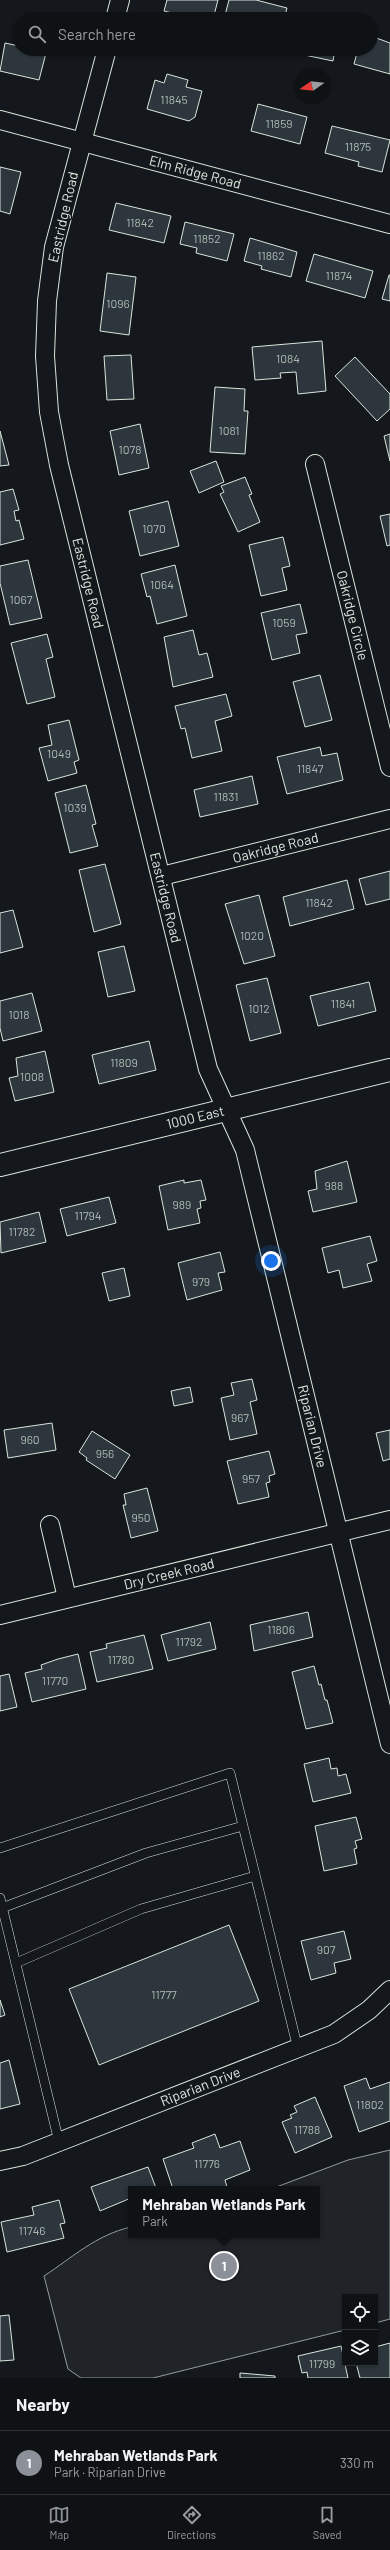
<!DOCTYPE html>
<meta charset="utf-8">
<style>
:root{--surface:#0f1215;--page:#181b1e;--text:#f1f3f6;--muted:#9b9ea0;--line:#2f3234;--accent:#8c9099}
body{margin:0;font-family:Barlow,sans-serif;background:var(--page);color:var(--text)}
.controls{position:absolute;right:12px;bottom:12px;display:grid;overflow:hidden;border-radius:0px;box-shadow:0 1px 3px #0004}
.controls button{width:36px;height:36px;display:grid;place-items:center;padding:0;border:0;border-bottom:1px solid var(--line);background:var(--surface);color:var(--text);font:20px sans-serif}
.compass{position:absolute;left:294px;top:68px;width:36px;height:36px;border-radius:50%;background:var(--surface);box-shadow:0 1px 3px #0004;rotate:256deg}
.you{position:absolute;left:271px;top:1261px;width:14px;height:14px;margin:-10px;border:3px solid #fff;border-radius:50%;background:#1a73e8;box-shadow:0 0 0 6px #1a73e833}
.badge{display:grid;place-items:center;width:26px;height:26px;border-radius:50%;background:var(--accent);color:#fff;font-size:13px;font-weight:700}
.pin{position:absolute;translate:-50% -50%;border:2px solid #fff;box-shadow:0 1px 4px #0006}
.popup{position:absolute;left:128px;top:2186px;width:192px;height:52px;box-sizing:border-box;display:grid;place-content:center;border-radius:0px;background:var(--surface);filter:drop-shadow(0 1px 3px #0005);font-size:13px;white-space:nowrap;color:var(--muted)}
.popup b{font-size:15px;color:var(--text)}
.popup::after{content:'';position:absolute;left:50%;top:100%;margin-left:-8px;border:8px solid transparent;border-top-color:var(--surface)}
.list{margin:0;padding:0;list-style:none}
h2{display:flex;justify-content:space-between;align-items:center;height:52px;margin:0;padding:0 16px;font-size:17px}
h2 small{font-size:13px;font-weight:400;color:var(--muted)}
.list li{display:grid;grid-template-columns:26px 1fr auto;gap:12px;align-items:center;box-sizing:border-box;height:64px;padding:0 16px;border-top:1px solid var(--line)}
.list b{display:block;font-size:15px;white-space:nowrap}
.list p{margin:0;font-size:13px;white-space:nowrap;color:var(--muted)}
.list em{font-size:13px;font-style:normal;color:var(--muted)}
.icon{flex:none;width:22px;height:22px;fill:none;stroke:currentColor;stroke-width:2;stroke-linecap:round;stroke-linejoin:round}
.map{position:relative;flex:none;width:390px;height:2378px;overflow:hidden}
.search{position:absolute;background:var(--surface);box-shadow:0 1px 3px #0004;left:12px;right:12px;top:12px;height:44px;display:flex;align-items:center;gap:10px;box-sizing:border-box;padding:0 14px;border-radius:22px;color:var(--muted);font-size:15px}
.sheet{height:116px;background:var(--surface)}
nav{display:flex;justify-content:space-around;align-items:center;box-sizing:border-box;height:56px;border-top:1px solid var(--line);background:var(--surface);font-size:11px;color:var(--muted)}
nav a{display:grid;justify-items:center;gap:2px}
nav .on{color:var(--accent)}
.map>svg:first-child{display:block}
</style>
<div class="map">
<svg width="390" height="2378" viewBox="0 0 390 2378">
<rect width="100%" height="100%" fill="#14181c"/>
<path fill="#202428" stroke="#939e99" d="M390 2150V2319L375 2323V2297H345V2330L153 2378H81L68 2369 44 2276C73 2257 96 2235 131 2227V2235H317V2189H271L348 2160Z"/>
<path fill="#2c363c" stroke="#d8e6dc" d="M167 0H218L213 19H196L164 11Z
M229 0H256L287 8 284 19H224Z
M371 36 390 43V74L354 64 358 49H371Z
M5 43 19 46V49L46 53 39 80 0 71Z
M255 49H277L275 55Z
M291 49H335L333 61 290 52Z
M167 74 188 80 186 87 202 91 195 117 189 121 147 109 155 80 164 83Z
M258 104 307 117 300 144 251 131Z
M332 126 390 140 382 172 358 166 359 162 325 153Z
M0 167 21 172 10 214 0 211Z
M116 203 171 216 164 243 109 230Z
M185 222 234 234 227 261 196 253 197 248 180 244Z
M250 238 297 252 291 277 261 269 262 266 244 261Z
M314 254 373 271 365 298 306 281Z
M107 273 136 277 129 335 100 331Z
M389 275H390V301L382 299Z
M322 341 326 391 298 394 296 372 280 373 281 378 255 380 252 347Z
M131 355 134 399 107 400 104 356Z
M355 357 390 394V409L377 421 335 376Z
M215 387 245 389 244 411H248L245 454 210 452Z
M140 424 149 468 119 475 110 431Z
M0 431 9 465 0 466Z
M390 434V461L384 436Z
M216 461 224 482 199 493 190 471Z
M245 477 252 494 249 495 260 522 238 532 220 494 224 492 221 486Z
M13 489 19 510 14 511 16 521 19 520 24 539 0 545V492Z
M168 501 179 546 140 556 129 511Z
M390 514V545L387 546 380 516Z
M283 537 290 566 282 568 287 590 261 596 249 545Z
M28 560 42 618 10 625 0 583V566Z
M175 565 187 616 157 624 150 596 147 597 141 574Z
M300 604 307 633 296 635 300 653 272 660 261 613Z
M193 630 199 655 207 653 213 677 173 687 164 637Z
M47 634 53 657 46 659 55 697 27 704 11 643Z
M320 675 332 720 305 727 293 682Z
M226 694 232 716 215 721 222 751 192 758 185 728 181 729 175 706Z
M69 720 79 760 74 762 77 773 48 781 39 748 52 745 48 725Z
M320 747 322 756 337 753 343 780 287 794 277 757Z
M252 776 258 804 200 817 194 790Z
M86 785 96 824 92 825 98 846 70 853 55 793Z
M105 864 121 924 94 932 79 870Z
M390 871V899L366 905 359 879Z
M347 880 354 909 290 926 283 897Z
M259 895 275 956 244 964 225 904Z
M13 910 23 947 0 953V913Z
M124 946 135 991 108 997 98 952Z
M267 978 281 1033 250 1041 236 985Z
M369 982 376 1011 318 1026 310 996Z
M32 993 42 1031 3 1041 0 1028V1001Z
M149 1041 156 1070 99 1084 92 1055Z
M45 1051 54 1092 15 1101 9 1078 18 1076 16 1058Z
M347 1161 357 1202 313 1212 308 1191 317 1189 315 1171Z
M184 1180V1183L201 1180 206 1200 200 1201 201 1208 197 1209 200 1223 168 1230 159 1186Z
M109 1197 116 1223 67 1236 60 1209Z
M39 1212 46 1242 1 1253 0 1222Z
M370 1236 377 1261 367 1264 372 1281 343 1288 339 1270 328 1273 322 1248Z
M220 1252 225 1272 218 1273 222 1290 187 1300 178 1263Z
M124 1268 130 1296 109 1301 102 1273Z
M252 1379 257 1400 250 1402 257 1434 230 1440 221 1398 234 1395 231 1383Z
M190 1387 193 1402 174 1406 171 1391Z
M52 1423 56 1450 8 1458 4 1430Z
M390 1430V1459L383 1461 376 1433Z
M92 1431 130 1455 115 1479 86 1460 87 1458 79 1452Z
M269 1451 275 1474 269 1476 270 1482 266 1483 269 1497 238 1504 227 1461Z
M147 1488 158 1531 131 1538 123 1505H126L124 1494Z
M308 1612 313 1637 254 1651 250 1625Z
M210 1622 216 1649 168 1661 161 1635Z
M144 1635 153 1669 97 1682 90 1652 107 1648 106 1644Z
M78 1654 86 1689 32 1702 25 1673 42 1669 41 1665 58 1659Z
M314 1666 319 1685 321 1684 325 1700H327L333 1723 306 1729 292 1672Z
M9 1674 17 1707 0 1711V1676Z
M329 1758 331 1769 337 1768 338 1776 346 1774 351 1793 313 1802 304 1764Z
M356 1817 362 1839 355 1841 357 1848 354 1849 357 1864 324 1871 315 1826Z
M229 1925 259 2001 99 2065 69 1989Z
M344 1931 351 1959 334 1963 336 1973 311 1980 301 1941Z
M0 2000 5 2015 0 2017Z
M9 2060 20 2104 0 2109V2063Z
M366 2078 370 2089 390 2082V2121L359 2132 344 2086Z
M315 2097 332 2137 295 2153 282 2122 292 2118 290 2115 297 2112 294 2106Z
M215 2134 220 2148 240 2141 250 2170 225 2180 227 2187 221 2189H173L163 2159 194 2148 192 2143Z
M148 2167 156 2188 131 2189V2198L100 2211 91 2187Z
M59 2200 65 2223 60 2224 64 2238 7 2252 1 2222 34 2215 32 2207Z
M9 2315 14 2360 0 2361V2316Z
M390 2343V2378H360L356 2363H375V2347Z
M341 2346 348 2378H308L307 2372 302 2373 298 2356Z
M240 2373 275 2376V2378H240Z"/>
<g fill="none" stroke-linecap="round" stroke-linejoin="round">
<defs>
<path id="lane" d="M0 1848 230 1773 298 2049
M0 1898 59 2142
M2 1908 146 1853 243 1826
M16 1963 141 1909 255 1876"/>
<g id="street">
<path d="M115 19 120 0"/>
<path id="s1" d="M107 49 54 247 47 301 45 356 49 412 59 465 208 1069 245 1150 390 1744"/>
<path id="s2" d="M0 120 390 224"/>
<path id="s3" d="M315 464 390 767"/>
<path id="s4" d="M162 876 390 819"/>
<path d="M50 1525 67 1598"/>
<path id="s5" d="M0 1615 390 1520"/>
<path id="s6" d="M0 2161 23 2156 334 2034 369 2010 390 1990"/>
</g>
<g id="secondary">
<path id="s7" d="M0 1165 390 1070"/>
</g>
</defs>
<use href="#lane" stroke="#d8e6dc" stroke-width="10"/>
<use href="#street" stroke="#d8e6dc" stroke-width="20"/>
<use href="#secondary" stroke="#d8e6dc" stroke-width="24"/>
<use href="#lane" stroke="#14181c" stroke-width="9"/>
<use href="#street" stroke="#14181c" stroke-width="18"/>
<use href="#secondary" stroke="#14181c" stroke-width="22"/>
</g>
<g text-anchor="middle" stroke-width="3" stroke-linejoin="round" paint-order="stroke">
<g font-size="12" fill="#adbab4">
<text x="174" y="104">11845</text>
<text x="279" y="128">11859</text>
<text x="358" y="151">11875</text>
<text x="140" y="227">11842</text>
<text x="207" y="243">11852</text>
<text x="271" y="260">11862</text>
<text x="339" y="280">11874</text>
<text x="118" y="308">1096</text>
<text x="288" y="363">1084</text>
<text x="229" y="435">1081</text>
<text x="130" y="454">1078</text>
<text x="154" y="533">1070</text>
<text x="162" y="589">1064</text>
<text x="21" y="604">1067</text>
<text x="284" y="627">1059</text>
<text x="59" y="758">1049</text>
<text x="310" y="773">11847</text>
<text x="226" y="801">11831</text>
<text x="75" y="812">1039</text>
<text x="319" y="907">11842</text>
<text x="252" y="940">1020</text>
<text x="343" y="1008">11841</text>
<text x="259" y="1013">1012</text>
<text x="19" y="1019">1018</text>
<text x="124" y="1067">11809</text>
<text x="32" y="1081">1008</text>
<text x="334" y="1190">988</text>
<text x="182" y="1209">989</text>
<text x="88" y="1220">11794</text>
<text x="22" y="1236">11782</text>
<text x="201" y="1286">979</text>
<text x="240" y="1422">967</text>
<text x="30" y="1444">960</text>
<text x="105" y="1458">956</text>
<text x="251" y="1483">957</text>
<text x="141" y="1522">950</text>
<text x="281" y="1634">11806</text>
<text x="189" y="1646">11792</text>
<text x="121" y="1664">11780</text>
<text x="55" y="1685">11770</text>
<text x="326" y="1954">907</text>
<text x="164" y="1999">11777</text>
<text x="370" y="2109">11802</text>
<text x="307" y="2134">11788</text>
<text x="207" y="2168">11776</text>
<text x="32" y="2235">11746</text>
<text x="322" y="2368">11799</text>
</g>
<g font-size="14" fill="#d8e6dc" stroke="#14181c">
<text dy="5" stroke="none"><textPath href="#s2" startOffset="202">Elm Ridge Road</textPath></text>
<text transform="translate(63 217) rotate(-77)" y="5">Eastridge Road</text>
<text dy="5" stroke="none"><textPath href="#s1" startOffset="546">Eastridge Road</textPath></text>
<text dy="5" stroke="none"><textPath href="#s3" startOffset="156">Oakridge Circle</textPath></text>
<text dy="5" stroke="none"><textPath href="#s4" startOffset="117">Oakridge Road</textPath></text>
<text dy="5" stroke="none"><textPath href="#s1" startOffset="870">Eastridge Road</textPath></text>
<text dy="5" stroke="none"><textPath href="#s7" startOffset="201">1000 East</textPath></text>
<text dy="5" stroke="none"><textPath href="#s1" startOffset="1420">Riparian Drive</textPath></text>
<text dy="5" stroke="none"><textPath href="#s5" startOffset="174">Dry Creek Road</textPath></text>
<text dy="5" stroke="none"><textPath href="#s6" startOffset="214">Riparian Drive</textPath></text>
</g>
</g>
</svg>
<div class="controls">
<button><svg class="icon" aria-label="locate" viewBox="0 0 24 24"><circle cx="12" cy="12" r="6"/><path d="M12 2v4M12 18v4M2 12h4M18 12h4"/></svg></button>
<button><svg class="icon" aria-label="layers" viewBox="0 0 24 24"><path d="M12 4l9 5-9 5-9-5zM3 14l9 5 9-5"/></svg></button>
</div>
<svg class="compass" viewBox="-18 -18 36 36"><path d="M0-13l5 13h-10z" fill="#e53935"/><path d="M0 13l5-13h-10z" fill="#9b9ea0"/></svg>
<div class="you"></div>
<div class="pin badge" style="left:224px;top:2266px">1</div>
<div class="popup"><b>Mehraban Wetlands Park</b>Park</div>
<div class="search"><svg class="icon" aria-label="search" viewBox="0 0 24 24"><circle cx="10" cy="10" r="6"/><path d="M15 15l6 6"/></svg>Search here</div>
</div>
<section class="sheet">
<h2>Nearby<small></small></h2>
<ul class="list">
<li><span class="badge">1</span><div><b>Mehraban Wetlands Park</b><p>Park · Riparian Drive</p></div><em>330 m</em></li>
</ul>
</section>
<nav>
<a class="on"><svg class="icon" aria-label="map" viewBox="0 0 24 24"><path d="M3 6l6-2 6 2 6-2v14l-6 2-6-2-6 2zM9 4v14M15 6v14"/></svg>Map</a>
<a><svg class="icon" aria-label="directions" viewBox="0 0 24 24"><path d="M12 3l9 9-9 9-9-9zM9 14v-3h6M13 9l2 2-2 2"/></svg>Directions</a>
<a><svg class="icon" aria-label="saved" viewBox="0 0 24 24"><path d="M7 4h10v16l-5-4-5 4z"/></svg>Saved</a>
</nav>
